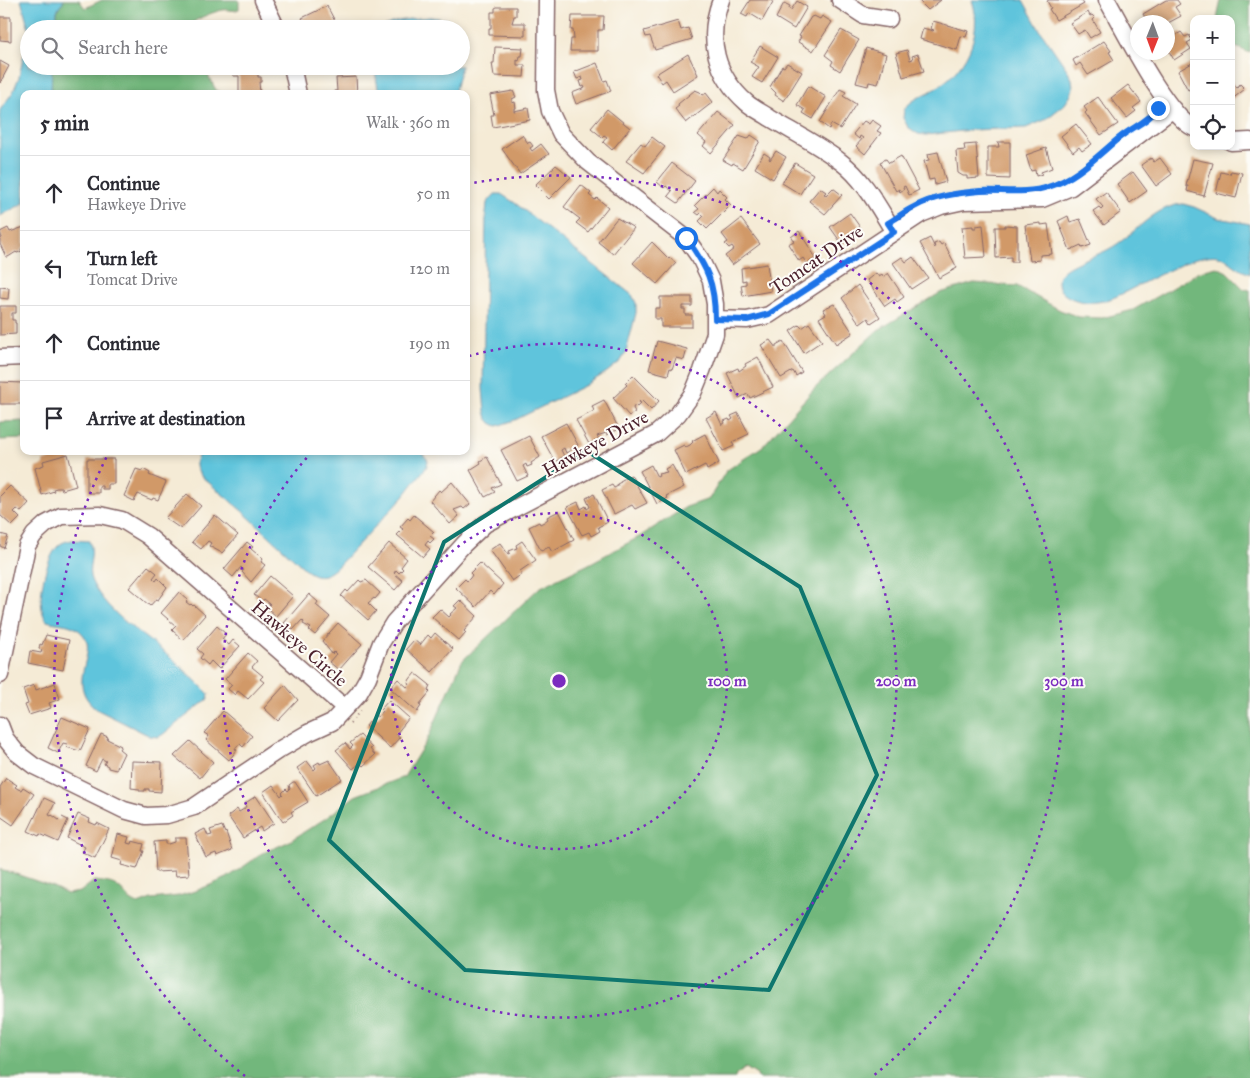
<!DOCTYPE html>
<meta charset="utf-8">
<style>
:root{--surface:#fff;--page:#f2f2f3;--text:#2b2b33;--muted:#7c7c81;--line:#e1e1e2}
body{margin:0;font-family:"IM FELL Great Primer",serif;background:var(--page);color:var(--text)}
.controls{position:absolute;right:15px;top:15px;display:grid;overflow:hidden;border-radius:10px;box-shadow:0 2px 8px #0003}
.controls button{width:45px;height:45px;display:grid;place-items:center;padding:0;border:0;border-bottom:1px solid var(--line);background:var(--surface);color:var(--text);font:25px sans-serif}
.compass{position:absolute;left:1130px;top:15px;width:45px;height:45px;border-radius:50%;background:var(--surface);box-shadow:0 2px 8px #0003;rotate:181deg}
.stop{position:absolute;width:15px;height:15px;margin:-11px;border:4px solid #1a73e8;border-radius:50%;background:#fff}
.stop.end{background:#1a73e8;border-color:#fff;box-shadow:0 1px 5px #0008}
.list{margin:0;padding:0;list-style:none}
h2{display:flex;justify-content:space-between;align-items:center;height:65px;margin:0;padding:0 20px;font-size:21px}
h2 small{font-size:16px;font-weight:400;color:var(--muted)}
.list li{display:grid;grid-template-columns:32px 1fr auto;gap:15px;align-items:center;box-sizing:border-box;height:75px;padding:0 20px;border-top:1px solid var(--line)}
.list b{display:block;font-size:19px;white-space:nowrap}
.list p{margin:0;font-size:16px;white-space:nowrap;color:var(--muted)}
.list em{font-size:16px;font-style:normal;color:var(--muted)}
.icon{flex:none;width:28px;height:28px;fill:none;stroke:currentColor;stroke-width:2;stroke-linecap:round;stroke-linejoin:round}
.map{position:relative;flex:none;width:1250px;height:1078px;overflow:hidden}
.search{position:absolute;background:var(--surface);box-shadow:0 2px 8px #0003;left:20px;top:20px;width:450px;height:55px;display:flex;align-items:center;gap:12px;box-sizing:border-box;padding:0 18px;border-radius:28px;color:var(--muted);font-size:19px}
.panel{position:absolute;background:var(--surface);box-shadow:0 2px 8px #0003;left:20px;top:90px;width:450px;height:365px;border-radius:10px}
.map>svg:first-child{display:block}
</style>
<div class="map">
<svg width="1250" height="1078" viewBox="0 0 1250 1078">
<rect width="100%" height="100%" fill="#fdfcf7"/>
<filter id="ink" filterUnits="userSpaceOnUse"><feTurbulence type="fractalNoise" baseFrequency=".02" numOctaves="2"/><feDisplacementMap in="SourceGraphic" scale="10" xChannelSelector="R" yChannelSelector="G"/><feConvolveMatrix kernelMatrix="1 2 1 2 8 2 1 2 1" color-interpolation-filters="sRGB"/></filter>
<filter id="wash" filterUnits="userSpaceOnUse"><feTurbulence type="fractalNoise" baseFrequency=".0096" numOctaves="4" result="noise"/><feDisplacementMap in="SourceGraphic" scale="20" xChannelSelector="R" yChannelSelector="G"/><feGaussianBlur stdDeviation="1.12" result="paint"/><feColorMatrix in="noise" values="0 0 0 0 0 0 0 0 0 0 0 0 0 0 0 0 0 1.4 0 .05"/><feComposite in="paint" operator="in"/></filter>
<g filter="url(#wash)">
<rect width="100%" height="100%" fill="#f5ebd6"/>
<path fill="#72b77c" stroke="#5e6b54" d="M64 0H79L85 8 102 0H239V9C233 12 229 9 223 10 213 12 191 20 187 29H56L57 11Z
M1221 0H1250V53L1231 45V19H1217Z
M52 66H203L216 90 224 94H51Z
M1217 267 1227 272 1244 289 1250 290V1078H758L757 1075 746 1068 736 1075 735 1078H0V869L3 871 13 873 51 886 67 894 80 892 94 881C102 882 113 882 119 888 128 895 125 898 138 904L151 899 179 896 198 890 227 878 263 853 288 842 326 818 355 796 404 777 427 740 462 661 539 588 587 565 639 537 686 507 709 499 726 471 763 446 814 389 878 330 940 293 974 283 1017 286 1060 310 1079 317 1102 318 1133 310 1201 271Z
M24 421V439L0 440V422Z"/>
<path fill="#5fc4dc" stroke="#547284" d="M21 0H64L57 11 56 29H29Z
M972 0H1023L1038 27 1068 71 1072 79 1073 88 1071 95 1065 104 1045 120 1026 128 971 130 926 135 918 134 908 127 903 118 904 110C911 99 923 96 933 90 964 72 984 36 972 0Z
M430 17 446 19 460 29H380C394 19 413 19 430 17Z
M29 31V66H52L51 94H24V203L0 216V110L13 92 19 77Z
M374 66H461L454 94H379Z
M495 194H501L515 203 632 295 636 303V313L626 352 621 361 607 372 586 385 515 420 497 426 491 423 487 418 485 412 483 389 486 213 487 203Z
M1183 204 1194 207 1218 218 1250 224V274C1221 262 1230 249 1193 259 1176 267 1158 275 1141 284 1129 290 1116 298 1103 301 1091 304 1073 302 1063 293 1058 289 1057 281 1059 276 1065 264 1097 256 1109 249 1134 236 1153 206 1183 204Z
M202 451H420L428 460 427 466 403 497 337 567C326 577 317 579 305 569L242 511 201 476C194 467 194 459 202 451Z
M72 540 89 541C96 554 85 569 92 582 109 616 145 635 172 659 185 670 197 682 209 694L208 699 162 735 157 737 150 736 98 710C59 681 107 649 77 629 68 623 57 624 47 621 34 606 45 560 58 546 62 542 67 541 72 540Z"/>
<g id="blocks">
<path fill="#d19968" d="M750 0H774L762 21 749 13 747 17 741 14Z
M918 0H941L928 10Z
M1049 0H1081L1084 4 1056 20 1049 9 1051 8 1047 1Z
M1166 0H1177L1180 4 1175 7 1181 16 1168 23 1148 22 1143 14Z
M797 1 807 7 794 29 776 18 784 3 790 6 789 9 791 10Z
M327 6 338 27 316 29V23L307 28 302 18Z
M497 7H516V16H514L512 23H525V36L489 35V28H491V12H495V8Z
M1088 12 1090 16 1092 15 1095 18 1093 20 1100 32 1090 38 1085 30 1078 34 1070 23Z
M572 16H604L603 30H598V51H570L571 39H574L573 30H571Z
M814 16 820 19 822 16 832 22 813 51 798 42 801 37 799 36 811 17Z
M0 17H11V41L0 40Z
M678 21 681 30 688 28 692 39 655 50 650 36 646 37 644 31Z
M933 21 968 31 966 37 961 36 957 50 920 39 923 28 933 31 934 30 931 29Z
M243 24 244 29H220L219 26Z
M841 30 859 40 840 71 831 65 833 61 825 55Z
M1181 32 1185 37 1189 35 1192 40 1187 43 1191 49 1174 60 1169 51 1168 52V40Z
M1104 41 1111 51 1109 52 1114 60 1088 75 1080 63 1076 66 1073 60Z
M760 46 778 57 762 83 752 77 759 67 750 62Z
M495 47 523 48 522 56H520L519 61 517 60V65H525L524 77 494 76 492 63H494Z
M866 48 886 54 878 84 869 82 868 86 856 83Z
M907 50 910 60 913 59 912 56 918 54 924 71 903 77 896 53Z
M688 54 698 75 673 91 666 80 662 83 656 74Z
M0 61 9 66 0 83Z
M1194 62V87L1188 90 1178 71Z
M597 63 604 81 607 80 611 91 576 104 572 93 585 88 584 86 582 87 580 81 583 80 582 77 577 79 574 72Z
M787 63 802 72 784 101 775 95 776 93 770 87 782 66 784 67Z
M233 66H265V73H258V77H261V82H259L260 93H239V76H233Z
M356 77 357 94H334V91H337L336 78Z
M1231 81 1237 88 1240 84 1245 89 1231 100Z
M1128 85 1141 102 1133 108 1136 111 1127 118 1111 98Z
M808 86 826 97 813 119 803 113 805 110 797 105Z
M840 89 846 92 843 96 856 104 840 129 831 124 829 129 820 122Z
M695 90 700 92 703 95 706 93 713 102 686 123 675 109 679 106 678 104Z
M513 91 516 97 512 99V103L515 102 516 108H514V111L528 108 530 120 493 127 491 115H494L490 95Z
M1098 97 1118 124 1101 135 1085 113 1087 111 1084 107Z
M607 109 630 128 612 150 603 142 607 137 604 135 602 137 591 128Z
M718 112 735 125 711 153 703 146 706 142 698 135Z
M872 120 881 126 877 131 881 133 865 154 856 146 863 138 860 136 859 139 853 134 864 121 869 124Z
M1076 124 1092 144 1082 151 1079 147 1073 152 1061 136Z
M522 135 528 143 530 142 533 146 530 148 532 151 541 144 549 154 520 174 502 149Z
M751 135 760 141 743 169 733 163 732 165 723 160 739 136 748 139Z
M652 137 665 147 644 173 626 161 641 143 645 146Z
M998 142H1010V179L988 178V147H999Z
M976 144 979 178 967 179V176H963L958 173 956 151 965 150 964 145Z
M1046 148 1052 168 1041 172 1042 174 1036 176 1035 170 1031 171 1026 155Z
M776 151 786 157 773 179 755 168 764 153 770 157 769 159 770 160Z
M938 152 946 182 935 185 934 179 929 180 924 161 929 160 928 154Z
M901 156 919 190 909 195 905 186 903 187 904 189 900 192 899 189 896 191 880 162 886 159 889 163Z
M1151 158 1154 162 1160 158 1172 174 1156 186 1141 165Z
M1193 159 1213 163 1204 196 1187 191 1188 186H1186Z
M672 163 695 181 678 203 668 196 672 191 666 186 664 188 657 182Z
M795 163 813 174 800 194 782 183Z
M556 165 571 177 549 199 535 185Z
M1231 171 1242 173 1236 198 1216 193 1221 172 1230 174Z
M1133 172 1147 191 1130 203 1117 184Z
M581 185 591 193 589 195 595 200 597 198 608 207 588 232 576 223 580 219 564 207Z
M713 187 717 192 719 189 727 197 725 199 731 205 707 229 699 221 704 216 701 213 699 215 695 212 699 209 695 205Z
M820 188 826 192 824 194 826 195 833 188 842 195 825 214 809 201Z
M1106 192 1121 212 1104 225 1093 211 1099 207 1101 209 1103 207 1096 199Z
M850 213 862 230 842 244 830 227Z
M1068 216 1070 222 1080 219 1091 245 1082 248 1081 245 1070 250 1058 221Z
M617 218 634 228 613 254 598 242Z
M741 219 760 244 732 265 725 256 734 249 732 246 729 248 725 244 728 242 722 234Z
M1041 223V225L1048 224 1052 254 1040 255V260L1030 261 1025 225Z
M983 225 986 257 965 258 962 227 973 226V228H976V226Z
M1005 225 1017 226V262H1011V257L996 258 995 227H1005Z
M24 227V248L21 249 22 251 17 253 16 252 8 257H6L0 244V239L2 238 0 232 8 228 10 232Z
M799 231 816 258 807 264 803 258 799 261 788 244 794 241 791 237Z
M930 238 935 248 934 244 939 242 941 245 944 243 957 268 939 278 920 243Z
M652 242 669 259 670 258 676 263 657 284 633 263Z
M902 257 906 262 913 257 928 278 911 289 893 263Z
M767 264 771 291 743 296 741 285 746 284V280L742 281 741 268Z
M876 273 879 277 882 275 883 277 888 273 904 297 897 302 895 299 885 306 867 280Z
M858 285 880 317 871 323 868 318 860 324 842 298Z
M0 287 9 288 8 299 0 298Z
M660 297H692V306H682V309H685V315H692V327H661V319H655V308H660Z
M834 304 853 333 836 344 819 318 826 314 823 309Z
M0 306H16V313H12V320H15V323H16V334L0 335Z
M809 323 822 341 804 353 790 331 799 325 802 328Z
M770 340 776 348V345L783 341 802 372 796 376 793 371 781 378 761 345Z
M657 341 687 349 684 360 676 358 672 369 670 368 668 375 649 370Z
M758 357 773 387 750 398 748 394 739 398 727 373 738 368 739 371 746 366 745 364Z
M633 375 659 401 651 410 641 400 639 402 641 403 637 407 635 405 633 408 635 412 629 416 613 398 627 385 625 383Z
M0 382 23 383V404H0Z
M604 400 619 429 607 435 606 433 597 436 599 439 589 444 576 420 594 411 592 406Z
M716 412 722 425 725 423 724 421 729 419 730 421 733 419 731 416 738 413 749 434 732 442 734 446 723 451 706 418Z
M566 423 578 445 566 453 564 448 561 450 564 456 555 462 541 436Z
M705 434 719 463 707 470 705 465 686 475 674 450 684 445 686 447 690 445 693 442 692 441Z
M529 436 540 457 531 463 532 465 527 467 526 464 523 466 528 476 517 481 501 450Z
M68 454 76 486 62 490 61 488H57L53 489 54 491 42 495 35 468 44 465 43 461Z
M487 457 501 484 492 488 495 492 485 497 470 470 481 463 480 461Z
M87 459H114V484H108V489H102V486H99V493H87Z
M651 465 657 477 659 476 658 474 667 472 665 469 672 465 684 487 666 496 668 498 657 504 640 471Z
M136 469 142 471 143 469 150 473 149 475 166 482 158 500 153 498 152 500 147 498 138 494 134 501 124 496Z
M631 475 647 503 635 509 632 505 614 514 602 490 612 485 614 488 618 486 617 484 621 482 620 481Z
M452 482 470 504 464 509 462 507 454 510 459 516 450 524 430 501 439 490 441 492Z
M10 486 29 503 21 512 17 509 14 512 20 518 12 526 0 515V496Z
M187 494 201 506 181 529 165 518Z
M594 494 608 522 598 527 600 531 591 536 589 532 582 535 567 507 578 502 581 509 586 506 587 509 590 507 586 498Z
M559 511 574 540 552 552 549 547 541 551 529 527 539 522 540 524 544 522 548 519 547 517Z
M215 515 238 535 222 553 209 546 211 543 208 541 201 549 192 542Z
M414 515 434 532 430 536 434 539 430 543 428 541 425 545 430 549 423 557 397 535 403 529 400 527 408 518 410 520Z
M0 534 8 536 4 548 0 546Z
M522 541 536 560 520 571 522 574 512 581 490 550 500 543 508 554 510 553 509 551 517 548 516 545Z
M247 542 253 547 251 549 263 559 261 562 265 565 251 582 242 572 244 570 241 567 233 577 224 569Z
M389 543 407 559 401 567 403 569 399 573 396 570 394 573 403 581 395 590 368 567Z
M480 563 503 584 494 595 490 591 476 607 456 588 465 579 467 581 470 578 472 575 470 573Z
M148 566 157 573 153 578 156 581 158 578 167 587 158 600 156 599 150 606 129 588Z
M270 576 293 596 276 616 267 608 270 604 264 599 262 601 254 595Z
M359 580 361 582 366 580 380 593 375 599 374 598 368 603 376 611 368 620 341 596 346 590 348 592Z
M179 592 188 600 186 602 190 605 191 604 193 606 194 605 205 615 183 640 172 630 176 626 161 613Z
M309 594 318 602 316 605 330 617 315 635 309 630 311 628 303 624 304 622 302 620 293 630 284 623Z
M460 600 477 616 464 631 466 633 459 641 432 617 440 609 449 617 451 615 450 614 457 608 454 606Z
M338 623 362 644 339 670 329 662 336 654 334 652 332 654 322 641Z
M217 626 226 634 222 639 229 645 233 640 240 646 219 669 211 661 208 665 200 658 203 654 197 649Z
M435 633 453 649 432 672 406 649 414 640 420 645 428 635 431 638Z
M46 635 69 640 63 670 28 663 30 651 41 653 42 650 39 649 40 644 42 645Z
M248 653 257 661 252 667 263 676 260 679 264 682 248 699 238 691 235 695 228 689 232 685 225 679Z
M415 673 430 685 428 690 430 692 419 705 421 706 417 712 390 688 398 679 407 687 410 684 408 683 410 679Z
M55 683 60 699 49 703 51 708 29 715 25 705 28 704 23 689 34 685 36 690Z
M285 685 298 700 278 721 264 708Z
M389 700 409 718 396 734 400 737 390 748 366 726 375 715 378 717 383 711 381 709Z
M223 711 252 736 243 747 240 744 237 746 235 749 237 750 229 760 206 740 209 736 204 733Z
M62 717 90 729 80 751 66 747 67 744 63 743 58 753 48 748Z
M101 734 108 737 107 739 121 746 119 749 124 753 116 770 108 768V766L104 764 106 761 102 759 96 771 86 766Z
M360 735 372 748 370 749 375 755 363 766 360 763 353 769 336 750 345 743 350 749 353 746 350 743Z
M190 741 213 762 200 778 174 756Z
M329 760 342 779 316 796 297 768 307 761 314 770 316 768 314 765 319 762 320 764Z
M132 761 162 762 161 792 149 791V789H145V791H139V789L131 788Z
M6 778 17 785 15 787 18 789 21 790 23 787 34 794 13 825 0 816V787Z
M293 782H295L308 802 291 812 293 815 283 822 263 792 273 785 281 796 283 794 282 793 286 789 288 791 290 789 289 785Z
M256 796 274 823 262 831 260 827 243 838 228 816 237 809 239 812 244 809 246 806 244 804Z
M44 798 55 803 49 815 51 816 52 815 59 820 62 817 68 820 58 842 40 834 39 836 28 831Z
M78 814 90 819 89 822 96 825 97 823 109 829 95 858 82 852 85 847 67 838Z
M222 826 225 833 226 832 232 850 217 856 216 853 206 857 195 834 205 829 208 836 212 835 210 830Z
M118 834 129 837 127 843 131 844 132 841 144 844 142 851H144L137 869 121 865 122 861 112 858Z
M175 838H186L189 875 176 876 175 871 156 872 154 842 166 841V844H169L175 842Z"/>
</g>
</g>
<g filter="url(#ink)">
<use href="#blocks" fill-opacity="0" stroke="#866667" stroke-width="1"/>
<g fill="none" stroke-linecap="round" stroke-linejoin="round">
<defs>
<path id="minor" d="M263 0 277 29
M721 0C706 39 716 76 747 103 754 109 763 113 770 118 793 132 819 145 841 162 864 179 879 208 894 232
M840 0 863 15 889 19
M1107 0C1123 28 1167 117 1194 128
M292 66 298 94
M1231 142 1250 141
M715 319 747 320 769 315 921 214 941 206 964 201 1042 199 1071 187 1173 109
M0 358 24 357
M0 675 27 546 34 535 46 524 61 516 100 515 122 520 148 536 345 708
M0 725 5 738 17 753 34 766 124 810 146 816 167 815 194 807 277 751 308 733 332 722 359 693 368 677 381 643 394 622 464 544 485 524 656 434 678 414 693 393 702 371 715 334V304L711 281 700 258 686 238 588 162 561 134 550 111 546 90 547 0"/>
</defs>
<use href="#minor" stroke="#866667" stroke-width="19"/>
<path stroke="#866667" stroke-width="2" stroke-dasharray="1 4" stroke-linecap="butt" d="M350 723 361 710"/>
<use href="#minor" stroke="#fff" stroke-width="16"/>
</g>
</g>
<g fill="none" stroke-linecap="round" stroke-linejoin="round" filter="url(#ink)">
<path stroke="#1a73e8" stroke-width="6" d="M686 238C707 267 715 283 715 319L747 320 769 314 894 232 888 223C897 218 905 211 914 207 934 196 958 193 980 191 1003 190 1026 194 1048 187 1076 179 1098 155 1119 138 1132 127 1148 122 1158 108"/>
</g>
<path fill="none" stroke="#0f766e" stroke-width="4" stroke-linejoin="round" d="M587 451 800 587 877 775 769 990 465 970 329 840 444 542Z"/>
<g fill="none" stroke="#7b2cbf" stroke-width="2.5" stroke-dasharray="2.5 5">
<circle cx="559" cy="681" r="168"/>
<path d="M469 356A337 337 0 1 1 311 453"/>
<path d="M245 1076A505 505 0 0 1 109 452M467 184A505 505 0 0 1 873 1076"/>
</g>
<g text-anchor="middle" stroke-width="4" stroke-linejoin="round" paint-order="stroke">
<g font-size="19" fill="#4a1f2b" stroke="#fdfcf7">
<text transform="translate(816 259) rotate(-34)" y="7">Tomcat Drive</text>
<text transform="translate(595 443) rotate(-29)" y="7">Hawkeye Drive</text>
<text transform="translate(300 643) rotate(41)" y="7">Hawkeye Circle</text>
</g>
</g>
<circle cx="559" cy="681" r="8" fill="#7b2cbf" stroke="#fdfcf7" stroke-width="2.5"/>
<g font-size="15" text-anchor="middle" font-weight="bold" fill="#7b2cbf" stroke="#fdfcf7" stroke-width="4" stroke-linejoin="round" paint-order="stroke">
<text x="727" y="686">100 m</text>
<text x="896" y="686">200 m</text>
<text x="1064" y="686">300 m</text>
</g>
</svg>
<div class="controls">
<button>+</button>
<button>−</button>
<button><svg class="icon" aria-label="locate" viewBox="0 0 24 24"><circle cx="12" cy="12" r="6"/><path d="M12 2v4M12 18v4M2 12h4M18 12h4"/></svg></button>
</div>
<svg class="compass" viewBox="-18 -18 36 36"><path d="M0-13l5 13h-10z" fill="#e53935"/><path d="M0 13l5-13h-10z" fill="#7c7c81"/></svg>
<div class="stop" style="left:686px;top:238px"></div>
<div class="stop end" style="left:1158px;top:108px"></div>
<div class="search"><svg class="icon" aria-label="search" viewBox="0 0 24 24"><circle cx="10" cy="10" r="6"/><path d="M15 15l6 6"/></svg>Search here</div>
<section class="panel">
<h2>5 min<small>Walk · 360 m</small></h2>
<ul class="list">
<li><svg class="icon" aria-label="ahead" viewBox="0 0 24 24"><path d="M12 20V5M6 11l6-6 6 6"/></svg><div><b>Continue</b><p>Hawkeye Drive</p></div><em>50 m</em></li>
<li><svg class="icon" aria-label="left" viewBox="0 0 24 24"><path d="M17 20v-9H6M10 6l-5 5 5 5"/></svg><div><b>Turn left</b><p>Tomcat Drive</p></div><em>120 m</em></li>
<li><svg class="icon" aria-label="ahead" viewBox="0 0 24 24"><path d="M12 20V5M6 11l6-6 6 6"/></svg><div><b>Continue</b></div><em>190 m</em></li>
<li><svg class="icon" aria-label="arrive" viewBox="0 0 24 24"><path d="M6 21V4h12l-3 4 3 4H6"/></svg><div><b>Arrive at destination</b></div></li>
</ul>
</section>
</div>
